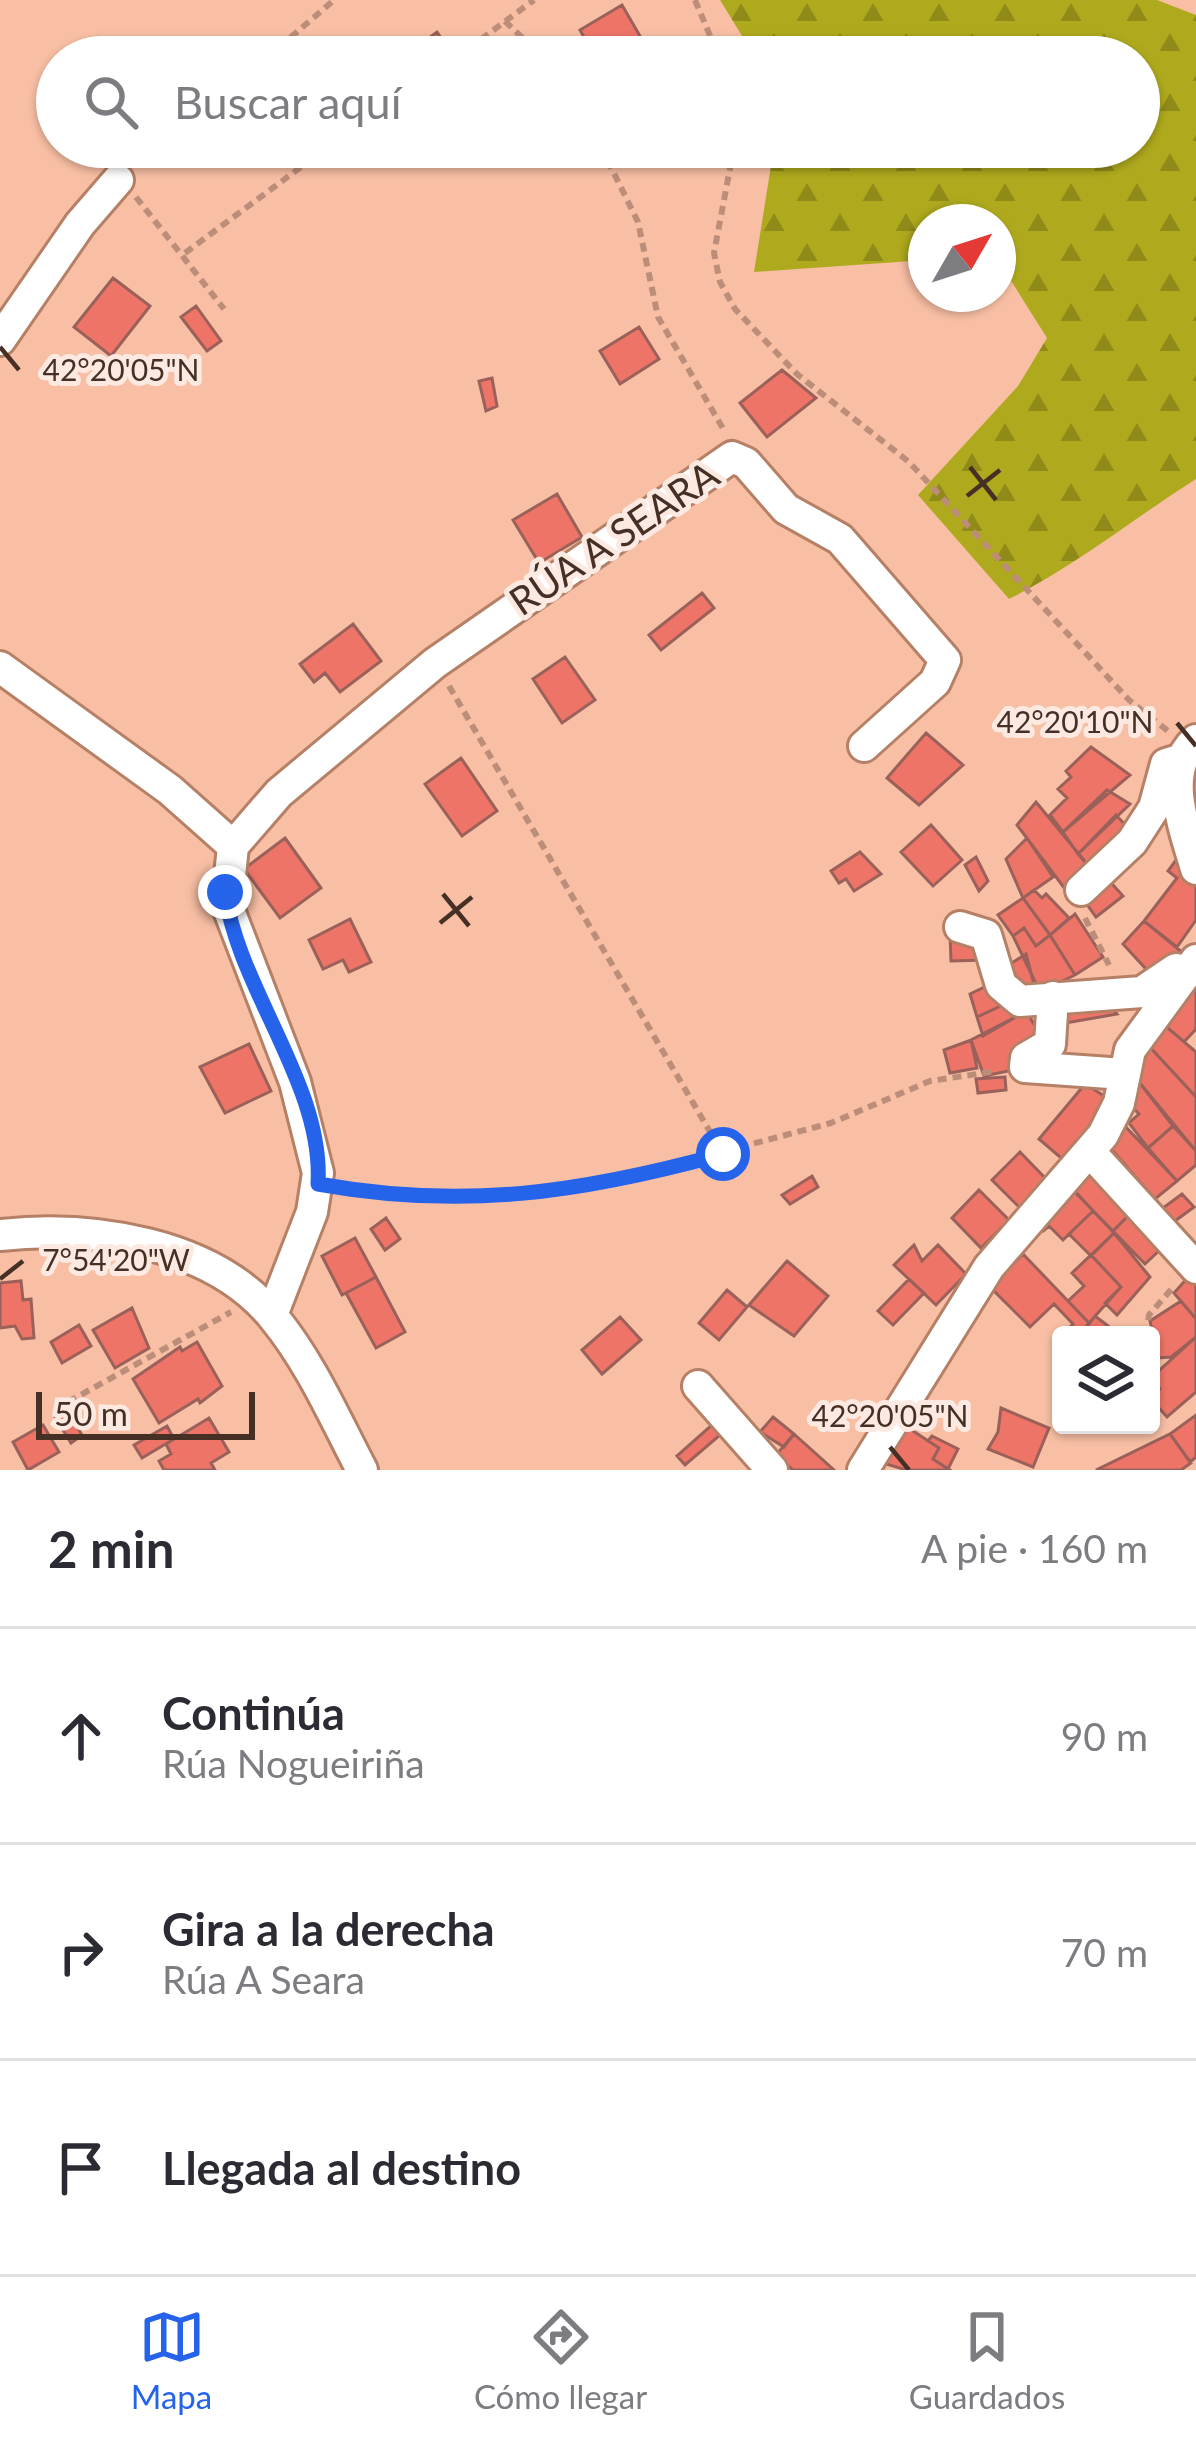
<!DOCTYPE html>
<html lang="es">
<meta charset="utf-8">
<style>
:root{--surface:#fff;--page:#f7f7f7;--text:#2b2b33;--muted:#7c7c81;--line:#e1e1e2;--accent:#2563eb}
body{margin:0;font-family:Lato,sans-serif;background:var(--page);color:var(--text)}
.controls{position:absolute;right:36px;bottom:36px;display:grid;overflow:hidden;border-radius:12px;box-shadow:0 3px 9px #0004}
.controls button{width:108px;height:108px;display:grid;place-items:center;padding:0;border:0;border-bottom:3px solid var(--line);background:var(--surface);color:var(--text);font:60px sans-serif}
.compass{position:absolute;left:908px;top:204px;width:108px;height:108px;border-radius:50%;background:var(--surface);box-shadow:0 3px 9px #0004;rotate:51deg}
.scale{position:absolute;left:36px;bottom:30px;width:219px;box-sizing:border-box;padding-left:12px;border:6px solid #462f24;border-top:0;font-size:33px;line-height:42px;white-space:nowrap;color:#462f24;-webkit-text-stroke:9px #fceae2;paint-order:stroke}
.stop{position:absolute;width:36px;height:36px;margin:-27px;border:9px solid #2563eb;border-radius:50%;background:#fff}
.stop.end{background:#2563eb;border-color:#fff;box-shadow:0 3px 12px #0008}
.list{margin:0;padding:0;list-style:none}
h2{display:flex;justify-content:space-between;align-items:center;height:156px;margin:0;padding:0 48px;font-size:51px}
h2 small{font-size:39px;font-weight:400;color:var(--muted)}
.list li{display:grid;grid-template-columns:78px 1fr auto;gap:36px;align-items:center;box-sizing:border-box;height:216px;padding:0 48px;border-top:3px solid var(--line)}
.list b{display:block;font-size:45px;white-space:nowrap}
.list p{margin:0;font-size:39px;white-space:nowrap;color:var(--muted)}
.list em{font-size:39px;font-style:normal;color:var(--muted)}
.icon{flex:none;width:66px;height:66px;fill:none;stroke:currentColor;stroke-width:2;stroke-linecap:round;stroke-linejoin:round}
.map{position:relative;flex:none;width:1196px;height:1470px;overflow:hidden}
.search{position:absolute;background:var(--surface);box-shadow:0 3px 9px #0004;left:36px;right:36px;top:36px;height:132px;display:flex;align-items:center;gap:30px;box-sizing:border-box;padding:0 42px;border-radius:66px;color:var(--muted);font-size:45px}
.sheet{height:804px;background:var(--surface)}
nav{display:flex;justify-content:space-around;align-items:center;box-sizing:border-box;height:168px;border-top:3px solid var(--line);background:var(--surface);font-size:33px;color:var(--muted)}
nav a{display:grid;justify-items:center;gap:6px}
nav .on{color:var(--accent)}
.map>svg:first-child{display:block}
</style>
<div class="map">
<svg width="1196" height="1470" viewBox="0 0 1196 1470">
<defs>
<pattern id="forest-firs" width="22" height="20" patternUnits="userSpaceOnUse" patternTransform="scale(3)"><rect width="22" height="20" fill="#afaa1d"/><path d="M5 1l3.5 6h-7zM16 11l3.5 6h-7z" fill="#908b19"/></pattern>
</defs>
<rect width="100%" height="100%" fill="#f8bfa4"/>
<path fill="url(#forest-firs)" d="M720 0H1157L1196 15V479C1133 519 1075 566 1009 599L918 495 1018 386 1047 338 998 260V222H926V260L754 272 774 147H1139V57H755Z"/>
<path fill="#ef7468" stroke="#9a615a" stroke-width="3" d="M622 5 640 36 595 57 580 30Z
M437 32 451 52 427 57 419 45Z
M113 278 150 306 111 356 74 327Z
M196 306 221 341 207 351 181 317Z
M639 327 659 359 620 384 600 351Z
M782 370 816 398 767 437 740 403Z
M492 378 497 406 486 411 479 381Z
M557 494 582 537 539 563 513 520Z
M702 593 714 608 661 650 649 635Z
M353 624 381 661 340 692 325 673 314 682 300 664Z
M565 657 595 700 562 723 533 679Z
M926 733 963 765 919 805 887 778Z
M1091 747 1130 775 1063 832 1050 815 1067 798 1058 789 1071 777 1066 771Z
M461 758 497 811 462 836 425 784Z
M1107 790 1130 804 1078 854 1063 832Z
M1036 802 1092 870 1068 893 1017 825Z
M1116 815 1132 832 1092 870 1078 854Z
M931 825 962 860 933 886 901 852Z
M285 838 321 888 280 918 244 869Z
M1027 838 1053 877 1023 898 1006 859Z
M860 852 881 874 854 891 846 879 839 883 831 871Z
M1179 856 1189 863 1196 885V920L1177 947 1144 921 1177 878 1168 871Z
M976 857 988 881 979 891 965 865Z
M1105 876 1123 896 1096 917 1081 896Z
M1034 890 1042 898 1046 894 1069 918 1050 935 1023 898Z
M1023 898 1050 935 1036 946 1024 928 1013 936 998 915Z
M1075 914 1103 957 1075 975 1050 935Z
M350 919 371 962 349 972 343 960 323 969 309 940Z
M1144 921 1183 953 1157 981 1123 944Z
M1024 928 1036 946 1050 935 1075 975 1040 992 1013 936Z
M950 934 981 941 985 960 951 961Z
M1026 954 1035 988 1012 989 1002 969Z
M997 981 1007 1003 977 1017 970 994Z
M1196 984V1029L1184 1042 1162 1023Z
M1016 999 1023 1013 983 1036 977 1017Z
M1105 1000 1117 1014 1060 1024 1061 1006Z
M1027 1011 1033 1023 1048 1016V1037L1018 1069 984 1076 971 1040Z
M1162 1023 1196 1052V1097L1148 1045Z
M971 1040 977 1068 950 1073 944 1050Z
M249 1044 271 1091 225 1113 200 1067Z
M1148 1045 1196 1097V1151L1139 1082 1140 1062Z
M1005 1077 1006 1090 978 1093 976 1079Z
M1139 1082 1173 1126 1148 1148 1129 1123 1139 1114 1131 1106Z
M1085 1084 1109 1099 1067 1163 1039 1139Z
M1123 1124 1177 1181 1155 1199 1112 1150Z
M1173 1126 1196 1151V1165L1177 1181 1148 1148Z
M1020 1152 1048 1181 1020 1208 992 1180Z
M1088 1167 1132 1212 1113 1231 1070 1187Z
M812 1176 818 1187 790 1204 782 1195Z
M979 1190 1009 1220 981 1248 952 1218Z
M1074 1190 1093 1211 1063 1240 1049 1226 1043 1231 1038 1227Z
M1182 1194 1194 1207 1175 1221 1163 1208Z
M1093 1211 1114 1233 1091 1256 1069 1234Z
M1132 1212 1164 1246 1145 1264 1113 1231Z
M386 1218 400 1239 385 1250 371 1229Z
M1114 1233 1150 1277 1117 1315 1105 1303 1121 1287 1091 1255Z
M355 1238 376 1277 342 1295 322 1256Z
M914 1245 922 1261 938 1245 966 1274 936 1305 894 1265Z
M1023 1254 1089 1323 1080 1335H1062L1073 1324 1054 1304 1030 1327 990 1287Z
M1091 1255 1121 1287 1089 1323 1068 1301 1084 1286 1072 1273Z
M787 1261 828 1296 794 1336 749 1305Z
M1191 1274 1196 1278V1319L1174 1293Z
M376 1277 405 1332 376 1348 346 1293Z
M909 1279 924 1293 893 1325 878 1311Z
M21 1281 23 1300 31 1299 34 1338 22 1339 15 1326 0 1328V1283Z
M727 1290 747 1307 719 1340 699 1323Z
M1181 1301 1196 1319V1337L1171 1357 1158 1358 1150 1321Z
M132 1308 149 1348 115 1368 93 1330Z
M1095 1316 1120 1335H1080Z
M620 1317 641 1340 602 1374 582 1350Z
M79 1325 91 1346 62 1363 51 1342Z
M1196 1337V1392L1167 1417 1151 1399 1160 1389 1151 1378Z
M197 1342 222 1386 200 1403 198 1399 159 1423 133 1379 180 1347 182 1351Z
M66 1408 82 1435 71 1443 54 1415Z
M1001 1408 1049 1428 1033 1467 988 1449 998 1432Z
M1196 1415V1457L1190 1462 1170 1434Z
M773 1417 794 1434 784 1447 760 1432Z
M209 1418 229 1452 211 1463 215 1470H164L159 1461 171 1454 166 1444Z
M43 1425 59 1452 28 1470 13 1442Z
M712 1425 720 1435 685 1465 677 1456Z
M167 1426 174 1439 142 1458 134 1445Z
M907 1427 939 1448 933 1459 950 1470H906L883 1463 887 1449 892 1452Z
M794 1434 834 1470H793L776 1455Z
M1170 1434 1191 1463 1181 1470H1096Z
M932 1436 958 1449 948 1469 933 1459 939 1448 928 1441Z"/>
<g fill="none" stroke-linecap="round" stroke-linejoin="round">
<defs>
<path id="minor" d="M0 340 80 224 118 180
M0 667 170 790 233 846
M1196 740C1161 771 1185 830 1196 869
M1081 890 1132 842 1154 808 1166 764 1182 759
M960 927 986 935 1001 985 1020 1001 1142 992 1176 969
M1053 997 1050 1044 1026 1058 1025 1067 1124 1074
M1091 1153 1196 1268
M0 1235C91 1225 213 1242 274 1318 311 1363 335 1419 362 1470
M272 1315 312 1212 318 1173 295 1082 227 905 233 846 279 793 435 663 732 457 746 463 786 509 840 539 945 660 935 682 864 746
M698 1386 772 1470
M863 1470 989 1267 1103 1135 1119 1103 1130 1050 1196 960"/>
</defs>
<use href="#minor" stroke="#b58066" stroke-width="36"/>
<path stroke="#bc8e79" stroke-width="6" stroke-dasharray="9 6" stroke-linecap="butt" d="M695 0 719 57
M505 21 542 57
M268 57 334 0
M457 57 534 0
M601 147 638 222 658 317 725 432
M734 147 714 253 720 282 735 309 797 374 909 462 1129 700 1168 731
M140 160 155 147
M136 197 224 309
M185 253 328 147
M449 686 723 1154
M1085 918 1109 965
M342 1188 417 1196 439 1192 466 1200 616 1180 831 1123 930 1081 997 1071
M1146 1335 1149 1315 1175 1285
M55 1409 231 1312"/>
<use href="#minor" stroke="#fff" stroke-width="30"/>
</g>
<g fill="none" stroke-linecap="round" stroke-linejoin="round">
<path stroke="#2563eb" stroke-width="15" d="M225 892C238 989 324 1085 318 1184 463 1210 580 1193 723 1154"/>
</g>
<path fill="none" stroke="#462f24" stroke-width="4.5" d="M0 347 19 370M970 467 996 500M967 496 1000 470M1177 723 1196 746M443 894 469 926M440 923 472 897M0 1279 23 1261M890 1447 909 1470"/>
<g text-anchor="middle" stroke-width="10" stroke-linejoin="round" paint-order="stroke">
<g font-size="39" fill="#462f24" stroke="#fceae2">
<text transform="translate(614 538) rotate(-34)" y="14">RÚA A SEARA</text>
</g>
</g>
<g font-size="30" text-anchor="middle" fill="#462f24" stroke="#fceae2" stroke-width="10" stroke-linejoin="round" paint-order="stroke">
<text x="121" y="381">42°20'05"N</text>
<text x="1075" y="733">42°20'10"N</text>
<text x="116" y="1271">7°54'20"W</text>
<text x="890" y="1427">42°20'05"N</text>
</g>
</svg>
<div class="controls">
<button><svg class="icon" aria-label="layers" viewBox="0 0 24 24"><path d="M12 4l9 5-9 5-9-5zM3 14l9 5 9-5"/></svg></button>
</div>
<svg class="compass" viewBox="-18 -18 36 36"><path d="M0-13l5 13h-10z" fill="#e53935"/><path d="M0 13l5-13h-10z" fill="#7c7c81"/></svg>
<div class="scale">50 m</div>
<div class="stop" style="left:723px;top:1154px"></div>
<div class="stop end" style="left:225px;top:892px"></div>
<div class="search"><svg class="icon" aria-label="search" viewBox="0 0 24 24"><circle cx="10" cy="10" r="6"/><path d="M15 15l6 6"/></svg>Buscar aquí</div>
</div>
<section class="sheet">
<h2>2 min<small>A pie · 160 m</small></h2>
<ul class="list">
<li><svg class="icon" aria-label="ahead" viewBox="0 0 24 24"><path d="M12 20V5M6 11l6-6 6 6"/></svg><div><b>Continúa</b><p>Rúa Nogueiriña</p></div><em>90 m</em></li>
<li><svg class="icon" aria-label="right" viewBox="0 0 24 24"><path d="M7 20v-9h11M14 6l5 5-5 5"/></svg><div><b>Gira a la derecha</b><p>Rúa A Seara</p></div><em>70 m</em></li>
<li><svg class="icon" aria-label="arrive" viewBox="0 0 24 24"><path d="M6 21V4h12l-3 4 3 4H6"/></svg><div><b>Llegada al destino</b></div></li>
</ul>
</section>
<nav>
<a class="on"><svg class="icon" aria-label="map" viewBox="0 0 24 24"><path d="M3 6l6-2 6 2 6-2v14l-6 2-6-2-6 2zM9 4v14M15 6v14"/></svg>Mapa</a>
<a><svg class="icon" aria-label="directions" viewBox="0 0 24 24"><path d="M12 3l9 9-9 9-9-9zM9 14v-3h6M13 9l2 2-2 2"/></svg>Cómo llegar</a>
<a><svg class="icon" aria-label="saved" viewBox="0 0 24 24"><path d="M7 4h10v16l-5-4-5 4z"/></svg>Guardados</a>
</nav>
